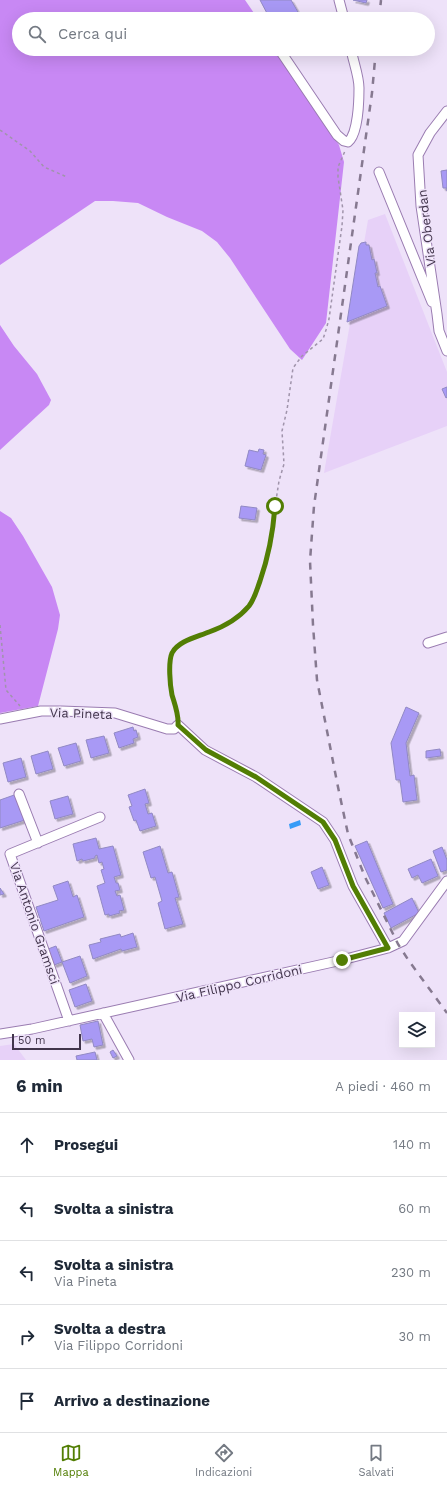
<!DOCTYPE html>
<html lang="it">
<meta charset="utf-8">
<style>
:root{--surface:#fff;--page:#f6f6f7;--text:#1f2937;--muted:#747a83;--line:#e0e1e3;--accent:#527e04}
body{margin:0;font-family:"Work Sans",sans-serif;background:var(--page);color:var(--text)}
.controls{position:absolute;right:12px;bottom:12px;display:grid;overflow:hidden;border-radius:0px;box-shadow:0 4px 16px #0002}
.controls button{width:36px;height:36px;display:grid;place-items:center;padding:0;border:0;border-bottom:1px solid var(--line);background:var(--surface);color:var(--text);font:20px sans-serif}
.scale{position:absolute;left:12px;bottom:10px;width:69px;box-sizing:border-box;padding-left:4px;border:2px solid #42354c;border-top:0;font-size:11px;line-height:14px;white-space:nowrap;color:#42354c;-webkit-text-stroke:3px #eee2f9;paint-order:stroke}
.stop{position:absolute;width:12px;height:12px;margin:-9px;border:3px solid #527e04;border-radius:50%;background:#fff}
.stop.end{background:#527e04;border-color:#fff;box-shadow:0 1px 4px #0008}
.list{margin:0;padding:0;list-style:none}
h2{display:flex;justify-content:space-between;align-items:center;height:52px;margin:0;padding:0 16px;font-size:17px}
h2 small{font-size:13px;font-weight:400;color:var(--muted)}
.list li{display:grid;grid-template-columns:26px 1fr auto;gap:12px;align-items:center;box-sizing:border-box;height:64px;padding:0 16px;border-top:1px solid var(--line)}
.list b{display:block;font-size:15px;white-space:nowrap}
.list p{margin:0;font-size:13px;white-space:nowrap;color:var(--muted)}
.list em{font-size:13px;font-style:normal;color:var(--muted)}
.icon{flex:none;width:22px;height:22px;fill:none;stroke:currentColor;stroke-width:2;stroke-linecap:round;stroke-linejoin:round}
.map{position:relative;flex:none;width:447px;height:1060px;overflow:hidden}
.search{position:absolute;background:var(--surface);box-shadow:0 4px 16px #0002;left:12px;right:12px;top:12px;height:44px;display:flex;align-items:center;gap:10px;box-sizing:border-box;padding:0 14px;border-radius:22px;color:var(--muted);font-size:15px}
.sheet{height:372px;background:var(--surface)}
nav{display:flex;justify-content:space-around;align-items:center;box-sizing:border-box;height:56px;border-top:1px solid var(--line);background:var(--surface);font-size:11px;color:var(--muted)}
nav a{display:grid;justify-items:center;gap:2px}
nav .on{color:var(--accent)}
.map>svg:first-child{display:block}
</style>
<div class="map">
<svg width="447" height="1060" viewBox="0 0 447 1060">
<defs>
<filter id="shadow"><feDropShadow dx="2.5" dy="2.5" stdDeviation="0" flood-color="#0004"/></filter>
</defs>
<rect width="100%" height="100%" fill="#eee2f9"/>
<path fill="#e7d1f8" d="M385 214 447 372V426L324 473 368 220Z
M14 1044 26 1060H0V1046Z"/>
<path fill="#c888f4" d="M0 0H245L258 19H19V49H277L339 145 344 162 326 323 302 360 290 349 230 258 217 242 202 231 167 217 138 203 113 201H95L0 265Z
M0 325 14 346 37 374 51 400 49 405 0 450Z
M0 511 11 518 23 536 52 587 60 615 58 629 38 706 0 713Z"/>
<path fill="#379bf7" d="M300 820 301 825 290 829 289 824Z"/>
<path fill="#a899f5" stroke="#9189c3" filter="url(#shadow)" d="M260 0H291L302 19H270Z
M353 0H367L366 3Z
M447 170V191V188H443L441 171Z
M366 242V245H369L372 260 374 259 377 273H375L378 287 380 286 387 306 347 322 359 246 361 243Z
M447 387V397L446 398 442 389Z
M259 449 264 450 263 454 266 455 261 470 245 466 249 450 258 452Z
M241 506 257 508 255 520 239 518Z
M406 707 419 713 406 743 410 776 414 775 417 800 403 802 400 780H396L391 743Z
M133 727 134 731 136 730 138 737 133 739 134 743 119 748 114 733Z
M104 736 109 753 91 758 86 740Z
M76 743 81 761 64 766 58 748Z
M440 749 441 756 426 758V751Z
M48 751 53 769 36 774 31 756Z
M21 758 26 777 8 782 3 763Z
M145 789 149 803 145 804 148 814 152 813 156 826 140 831 136 820 134 821 129 807 132 806 128 795Z
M17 794 25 820 0 828V800Z
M68 796 73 814 55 819 50 801Z
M96 838 99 849 113 846 121 875 114 877 116 883H118L120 890 115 891 117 896 120 895 124 910 119 911 120 913 109 916V914L105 915 97 886 105 883 101 870 104 869 102 862 99 863 97 855 95 856V858L83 861 82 859 77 861 73 844Z
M367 841 393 904 383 908 355 846Z
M160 846 168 873 172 872 179 897 175 898 183 924 165 929 158 903 162 901 155 877 151 878 143 852Z
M442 847 447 860V870L441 872 433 851Z
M431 859 438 876 422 883 418 875 412 878 408 869Z
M322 867 329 885 318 889 311 872Z
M68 881 73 897 77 895 84 917 44 931 36 907 58 900 53 886Z
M0 888 4 894 0 895Z
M412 898 419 913 391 928 384 913Z
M133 933 137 947 122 951 121 949 93 959 89 945 101 942 100 939 120 934 121 937Z
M56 946 62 962 54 965 48 949Z
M80 956 87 976 70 983 62 962Z
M86 984 92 1001 75 1007 69 990Z
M98 1021 103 1045 94 1047 92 1039 83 1041 80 1025Z
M113 1050 117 1056 113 1058 110 1052Z
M95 1052 97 1060H77L76 1056Z"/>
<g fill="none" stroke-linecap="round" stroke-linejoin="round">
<defs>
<path id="minor" d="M339 0 344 19
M279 49 337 135 344 141 348 142C358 134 359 101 359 88 359 76 353 61 351 49
M447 111 430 133 418 155 421 206 437 314 439 331 447 351
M379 172 432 302
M428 643 447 637
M0 719 41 711H61L115 713 167 729H174L178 725 205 750 256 777 323 822 335 840 353 886 388 948
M19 794 38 843
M103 1013 129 1060
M69 1021 10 854 100 817
M0 1034 32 1029 342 960 388 948 403 941 447 881"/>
</defs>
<use href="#minor" stroke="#9a7cb1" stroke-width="11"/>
<path stroke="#a094ab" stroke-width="1.5" stroke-dasharray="3 3" stroke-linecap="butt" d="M0 130 30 151 44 167 67 177
M0 625 6 690 20 706
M178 717 172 693 171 679 170 663 173 652 184 643 212 631 228 622 244 611 250 605 256 595 267 561 273 535 275 507 279 481 284 464 282 431 287 410 293 368 302 356 323 339 326 330 329 319 342 226 343 210 338 177V167L345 151"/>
<use href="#minor" stroke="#fff" stroke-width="9"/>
<path stroke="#867990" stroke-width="2.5" stroke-dasharray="7 7" stroke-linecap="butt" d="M379 19 381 0
M376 49 372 93 314 506 310 561 313 625 317 680 338 787 348 834 365 877 398 944 409 961 447 1013"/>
</g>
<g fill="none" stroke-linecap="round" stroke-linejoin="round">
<path stroke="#527e04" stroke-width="5" d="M275 506C273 534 269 555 260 581 257 589 255 598 249 606 239 618 223 627 209 632 197 637 178 641 172 653 168 662 170 685 172 695 175 705 179 715 178 725L206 750 256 777 323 822 335 840 353 886 388 948 342 960"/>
</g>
<g text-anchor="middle" stroke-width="3" stroke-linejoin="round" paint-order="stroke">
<g font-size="13" fill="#42354c" stroke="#eee2f9">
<text transform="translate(426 228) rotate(-97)" y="5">Via Oberdan</text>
<text transform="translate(81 713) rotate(2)" y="5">Via Pineta</text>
<text transform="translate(35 923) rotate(71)" y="5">Via Antonio Gramsci</text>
<text transform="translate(239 983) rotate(-13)" y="5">Via Filippo Corridoni</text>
</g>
</g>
</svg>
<div class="controls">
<button><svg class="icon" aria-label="layers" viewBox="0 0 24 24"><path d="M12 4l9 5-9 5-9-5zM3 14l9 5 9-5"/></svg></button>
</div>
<div class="scale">50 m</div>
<div class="stop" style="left:275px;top:506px"></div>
<div class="stop end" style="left:342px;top:960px"></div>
<div class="search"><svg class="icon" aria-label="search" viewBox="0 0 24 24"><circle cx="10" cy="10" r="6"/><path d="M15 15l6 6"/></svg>Cerca qui</div>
</div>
<section class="sheet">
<h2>6 min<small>A piedi · 460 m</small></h2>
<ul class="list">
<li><svg class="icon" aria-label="ahead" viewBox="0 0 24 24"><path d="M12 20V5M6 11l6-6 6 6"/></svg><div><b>Prosegui</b></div><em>140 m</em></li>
<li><svg class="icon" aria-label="left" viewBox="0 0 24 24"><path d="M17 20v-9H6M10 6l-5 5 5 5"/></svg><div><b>Svolta a sinistra</b></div><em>60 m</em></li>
<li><svg class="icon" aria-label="left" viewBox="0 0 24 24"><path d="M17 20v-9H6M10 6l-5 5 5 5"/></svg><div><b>Svolta a sinistra</b><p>Via Pineta</p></div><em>230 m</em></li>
<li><svg class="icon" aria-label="right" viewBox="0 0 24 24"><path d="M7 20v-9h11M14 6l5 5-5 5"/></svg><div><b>Svolta a destra</b><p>Via Filippo Corridoni</p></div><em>30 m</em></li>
<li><svg class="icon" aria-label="arrive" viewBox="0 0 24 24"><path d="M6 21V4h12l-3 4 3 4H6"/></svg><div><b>Arrivo a destinazione</b></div></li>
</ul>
</section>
<nav>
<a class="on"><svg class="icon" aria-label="map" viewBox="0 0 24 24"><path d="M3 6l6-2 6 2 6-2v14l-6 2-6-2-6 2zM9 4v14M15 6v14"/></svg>Mappa</a>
<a><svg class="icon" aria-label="directions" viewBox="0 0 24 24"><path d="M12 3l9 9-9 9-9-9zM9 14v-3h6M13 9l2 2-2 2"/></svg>Indicazioni</a>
<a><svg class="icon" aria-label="saved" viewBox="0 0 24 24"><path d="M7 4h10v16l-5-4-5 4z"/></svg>Salvati</a>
</nav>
